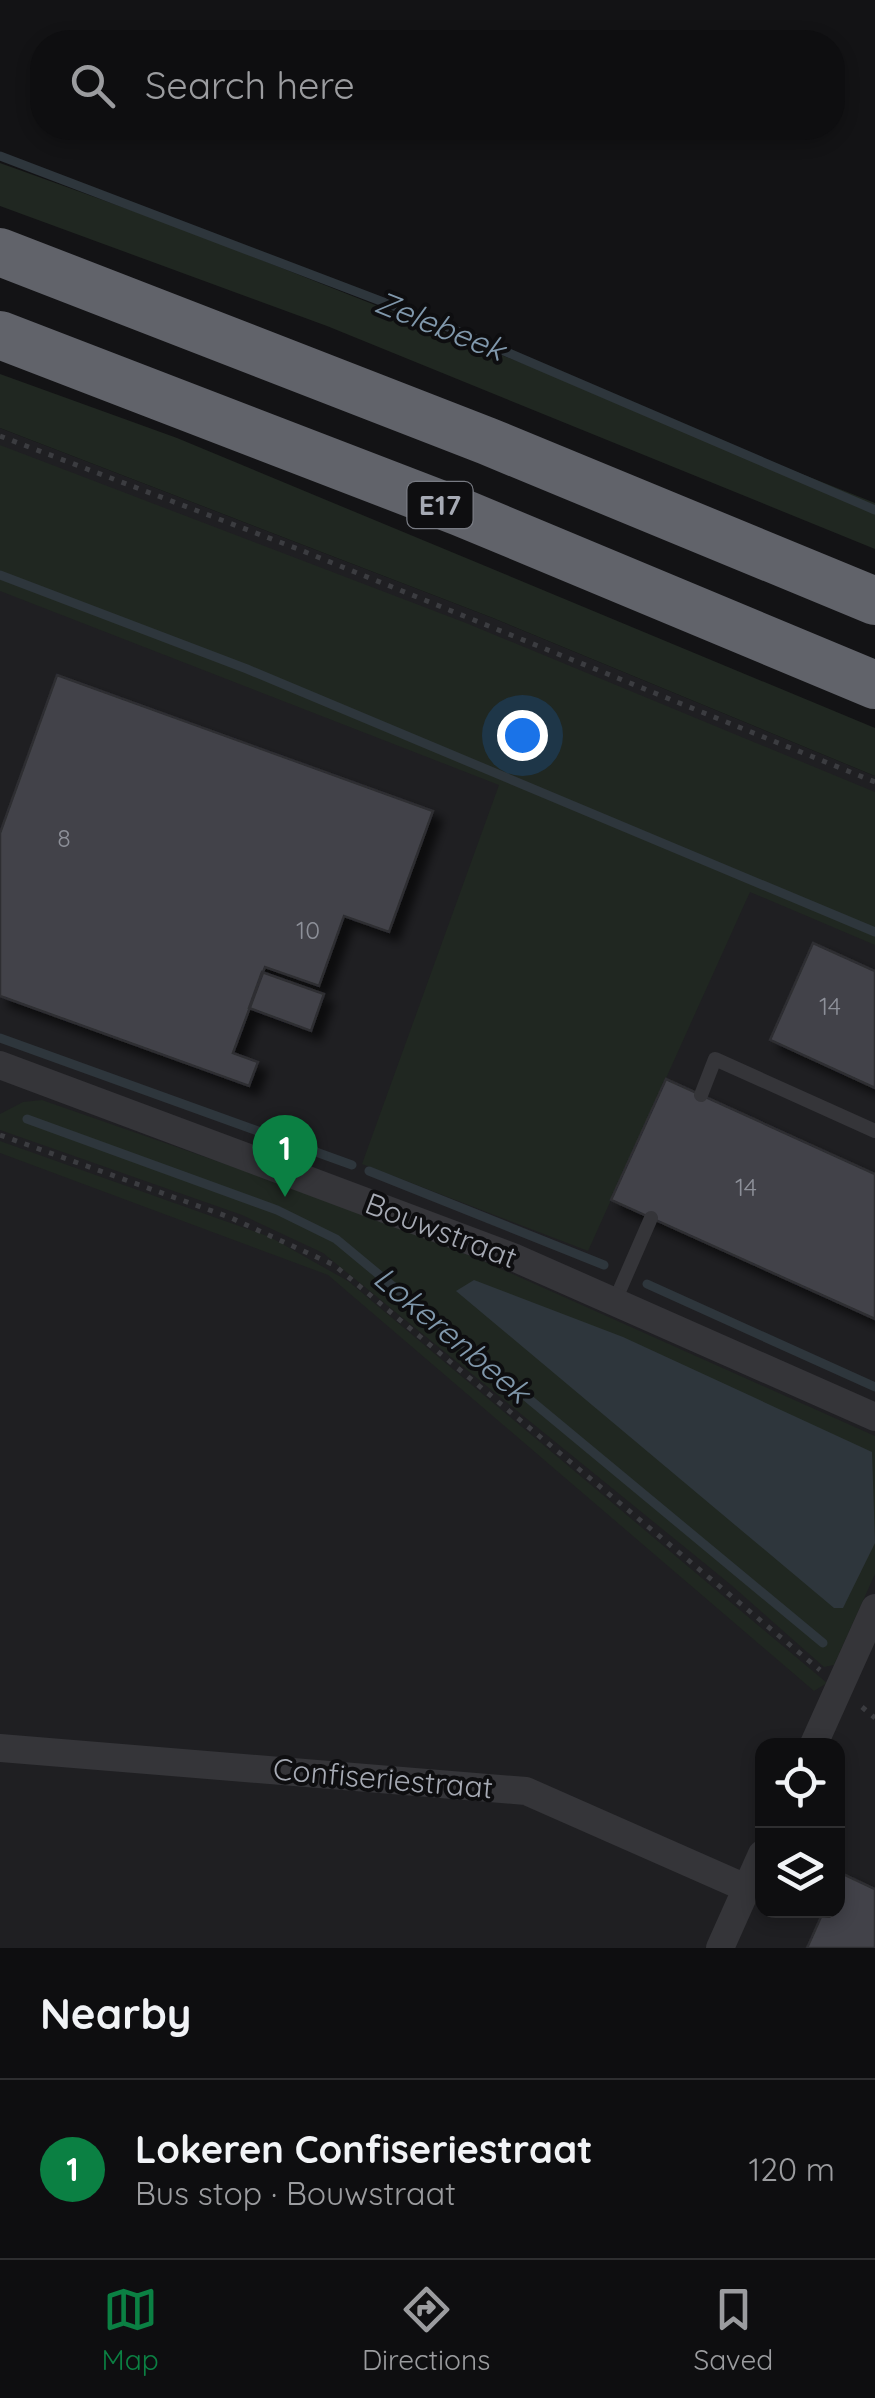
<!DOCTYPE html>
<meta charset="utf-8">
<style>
:root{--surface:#0e0e10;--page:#171719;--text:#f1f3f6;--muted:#9b9c9f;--line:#2e2e30;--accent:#0b8043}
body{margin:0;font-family:Quicksand,sans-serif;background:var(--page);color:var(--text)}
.controls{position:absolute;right:30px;bottom:30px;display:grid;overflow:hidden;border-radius:20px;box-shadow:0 5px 15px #0003}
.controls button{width:90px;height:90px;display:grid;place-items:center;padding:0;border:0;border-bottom:2px solid var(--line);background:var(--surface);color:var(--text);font:50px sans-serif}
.you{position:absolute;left:522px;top:735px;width:35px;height:35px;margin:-25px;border:8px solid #fff;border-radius:50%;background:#1a73e8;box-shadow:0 0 0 15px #1a73e833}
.badge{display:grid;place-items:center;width:65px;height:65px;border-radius:50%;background:var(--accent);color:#fff;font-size:32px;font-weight:700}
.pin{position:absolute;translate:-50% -82px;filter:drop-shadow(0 2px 5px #0008)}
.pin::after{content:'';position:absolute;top:52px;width:35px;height:30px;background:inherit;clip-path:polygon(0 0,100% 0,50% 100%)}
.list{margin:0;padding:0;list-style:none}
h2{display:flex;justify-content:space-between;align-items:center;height:130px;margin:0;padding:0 40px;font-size:42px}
h2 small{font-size:32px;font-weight:400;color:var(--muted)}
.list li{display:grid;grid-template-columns:65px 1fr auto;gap:30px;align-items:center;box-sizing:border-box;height:180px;padding:0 40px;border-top:2px solid var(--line)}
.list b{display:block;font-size:38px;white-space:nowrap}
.list p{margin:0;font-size:32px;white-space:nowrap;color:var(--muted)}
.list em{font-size:32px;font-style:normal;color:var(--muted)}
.icon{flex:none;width:55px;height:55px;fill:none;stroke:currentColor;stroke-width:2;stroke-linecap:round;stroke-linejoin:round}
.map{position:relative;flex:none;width:875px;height:1948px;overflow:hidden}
.search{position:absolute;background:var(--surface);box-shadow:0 5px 15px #0003;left:30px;right:30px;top:30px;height:110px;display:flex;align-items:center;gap:25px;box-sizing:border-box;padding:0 35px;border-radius:40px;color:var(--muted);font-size:38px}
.sheet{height:310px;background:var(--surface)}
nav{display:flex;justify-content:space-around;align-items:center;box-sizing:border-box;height:140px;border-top:2px solid var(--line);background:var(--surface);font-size:28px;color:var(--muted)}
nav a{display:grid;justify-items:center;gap:5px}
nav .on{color:var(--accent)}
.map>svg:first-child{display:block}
</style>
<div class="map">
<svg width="875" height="1948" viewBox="0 0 875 1948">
<defs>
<filter id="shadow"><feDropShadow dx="9" dy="9" stdDeviation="5" flood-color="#0009"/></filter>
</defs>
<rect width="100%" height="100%" fill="#131315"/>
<path fill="#1f1f22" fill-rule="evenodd" d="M0 428 493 618 875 776V1948H0ZM762 1746H838V1910H762Z"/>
<path fill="#202721" d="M0 163 186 230 875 503V549L327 326 0 206Z
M0 374 177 438 875 728V776L493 618 0 428Z
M0 445 466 623 875 792V945L750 892 588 1251 362 1164 499 785 0 591Z
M42 1100 337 1203 481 1260 875 1436V1574L834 1665 824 1667 730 1584 323 1253 242 1215 0 1130V1114L23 1102Z
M0 1141 270 1237 348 1281 827 1683 814 1691 328 1275 0 1153Z"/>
<path fill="#2e363c" d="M474 1280 623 1337 872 1452 875 1543 843 1608H834L456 1291Z"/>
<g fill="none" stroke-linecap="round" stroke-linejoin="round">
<path stroke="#2e363c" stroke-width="9" d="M0 156 441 324 875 510
M0 575 247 669 875 932
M0 1038 352 1165
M27 1119 277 1210 336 1239 823 1643
M369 1171 604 1265
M647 1284 875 1387"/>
</g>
<path fill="#424348" stroke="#2d2d31" stroke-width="2.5" filter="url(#shadow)" d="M57 675 433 811 389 932 344 916 319 986 265 967 233 1053 258 1062 249 1086 0 996V833Z
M813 943 875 971V1088L770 1040Z
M262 972 324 994 311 1031 249 1008Z
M666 1079 875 1174V1319L611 1200Z
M841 1873 875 1889V1948H807L824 1910H838Z"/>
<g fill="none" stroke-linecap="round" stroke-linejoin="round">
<path stroke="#3b3c40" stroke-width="5" stroke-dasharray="5 8" stroke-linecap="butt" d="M0 436 298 549 875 782
M0 1135 229 1217 334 1265 820 1670
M862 1707 875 1718"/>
<path stroke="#353539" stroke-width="14" d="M701 1095 715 1059 875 1131
M614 1303 651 1218"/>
<path stroke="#353539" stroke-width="28" d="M0 1065 513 1257 875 1417
M813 1746 875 1608
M0 1748 526 1791 746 1888
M720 1948 762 1854"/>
<path stroke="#61636a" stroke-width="48" d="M0 252 487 441 875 601
M0 335 460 512 875 685"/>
</g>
<g text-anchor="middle" stroke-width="8" stroke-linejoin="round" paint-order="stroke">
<g font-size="25" fill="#8d9099">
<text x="64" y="847">8</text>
<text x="308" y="939">10</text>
<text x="830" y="1015">14</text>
<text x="746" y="1196">14</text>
</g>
<rect fill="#0e0e10" stroke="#787b83" stroke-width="2.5" x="407.5" y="482" width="65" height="46" rx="8"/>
<g font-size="28" font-weight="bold" fill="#a6aab4">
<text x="440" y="515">E17</text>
</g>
<g font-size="30" fill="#a6aab4" stroke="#0e0e10">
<text transform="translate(441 1231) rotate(21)" y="10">Bouwstraat</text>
<text transform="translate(383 1779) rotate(5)" y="10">Confiseriestraat</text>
</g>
<g font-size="32" font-style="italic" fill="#8098ac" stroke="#0e0e10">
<text transform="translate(440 326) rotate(22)" y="11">Zelebeek</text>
<text transform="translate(452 1335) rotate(40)" y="11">Lokerenbeek</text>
</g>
</g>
</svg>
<div class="controls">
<button><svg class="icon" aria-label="locate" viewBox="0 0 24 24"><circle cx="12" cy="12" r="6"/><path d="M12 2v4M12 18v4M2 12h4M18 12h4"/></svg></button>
<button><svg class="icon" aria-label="layers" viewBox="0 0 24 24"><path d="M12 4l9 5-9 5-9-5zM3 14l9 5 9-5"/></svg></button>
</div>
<div class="you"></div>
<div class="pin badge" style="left:285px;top:1197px">1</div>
<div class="search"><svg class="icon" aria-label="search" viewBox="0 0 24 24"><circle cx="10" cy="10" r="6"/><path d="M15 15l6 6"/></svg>Search here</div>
</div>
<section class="sheet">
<h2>Nearby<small></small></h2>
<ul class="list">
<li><span class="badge">1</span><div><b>Lokeren Confiseriestraat</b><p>Bus stop · Bouwstraat</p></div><em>120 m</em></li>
</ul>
</section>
<nav>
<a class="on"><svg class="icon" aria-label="map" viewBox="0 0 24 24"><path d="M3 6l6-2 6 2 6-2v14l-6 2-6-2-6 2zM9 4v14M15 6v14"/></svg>Map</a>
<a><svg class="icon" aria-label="directions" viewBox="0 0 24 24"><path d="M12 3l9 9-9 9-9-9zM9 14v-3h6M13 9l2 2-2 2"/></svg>Directions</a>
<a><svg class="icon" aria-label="saved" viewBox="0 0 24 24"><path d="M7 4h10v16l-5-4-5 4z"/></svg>Saved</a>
</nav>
